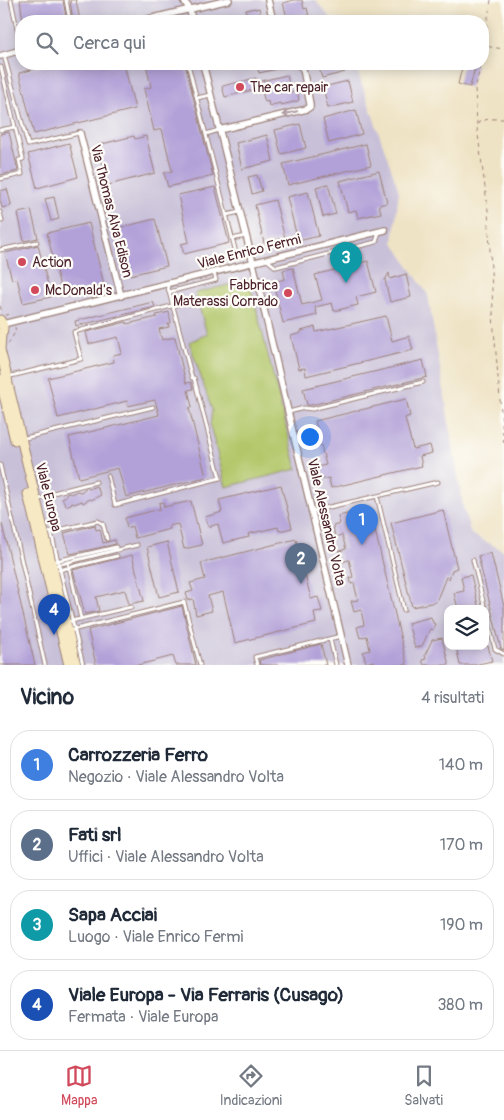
<!DOCTYPE html>
<html lang="it">
<meta charset="utf-8">
<style>
:root{--surface:#fff;--page:#f6f6f7;--text:#1f2937;--muted:#747a83;--line:#e0e1e3;--accent:#d1495b}
body{margin:0;font-family:Pangolin,sans-serif;background:var(--page);color:var(--text)}
.controls{position:absolute;right:15px;bottom:15px;display:grid;overflow:hidden;border-radius:10px;box-shadow:0 2px 12px #0003}
.controls button{width:45px;height:45px;display:grid;place-items:center;padding:0;border:0;border-bottom:1px solid var(--line);background:var(--surface);color:var(--text);font:25px sans-serif}
.you{position:absolute;left:309px;top:436px;width:18px;height:18px;margin:-12px;border:4px solid #fff;border-radius:50%;background:#1a73e8;box-shadow:0 0 0 8px #1a73e833}
.badge{display:grid;place-items:center;width:32px;height:32px;border-radius:50%;background:var(--accent);color:#fff;font-size:16px;font-weight:700}
.pin{position:absolute;translate:-50% -41px;filter:drop-shadow(0 1px 2px #0008)}
.pin::after{content:'';position:absolute;top:26px;width:18px;height:15px;background:inherit;clip-path:polygon(0 0,100% 0,50% 100%)}
.list{margin:0;padding:0;list-style:none}
h2{display:flex;justify-content:space-between;align-items:center;height:65px;margin:0;padding:0 20px;font-size:21px}
h2 small{font-size:16px;font-weight:400;color:var(--muted)}
.list li{display:grid;grid-template-columns:32px 1fr auto;gap:15px;align-items:center;box-sizing:border-box;height:70px;margin:0 10px 10px;padding:0 10px;border:1px solid var(--line);border-radius:20px}
.list b{display:block;font-size:19px;white-space:nowrap}
.list p{margin:0;font-size:16px;white-space:nowrap;color:var(--muted)}
.list em{font-size:16px;font-style:normal;color:var(--muted)}
.icon{flex:none;width:28px;height:28px;fill:none;stroke:currentColor;stroke-width:2;stroke-linecap:round;stroke-linejoin:round}
.map{position:relative;flex:none;width:504px;height:665px;overflow:hidden}
.search{position:absolute;background:var(--surface);box-shadow:0 2px 12px #0003;left:15px;right:15px;top:15px;height:55px;display:flex;align-items:center;gap:12px;box-sizing:border-box;padding:0 18px;border-radius:20px;color:var(--muted);font-size:19px}
.sheet{height:385px;background:var(--surface)}
nav{display:flex;justify-content:space-around;align-items:center;box-sizing:border-box;height:70px;border-top:1px solid var(--line);background:var(--surface);font-size:14px;color:var(--muted)}
nav a{display:grid;justify-items:center;gap:2px}
nav .on{color:var(--accent)}
.map>svg:first-child{display:block}
</style>
<div class="map">
<svg width="504" height="665" viewBox="0 0 504 665">
<rect width="100%" height="100%" fill="#fdfcf7"/>
<filter id="ink" filterUnits="userSpaceOnUse"><feTurbulence type="fractalNoise" baseFrequency=".02" numOctaves="2"/><feDisplacementMap in="SourceGraphic" scale="10" xChannelSelector="R" yChannelSelector="G"/><feConvolveMatrix kernelMatrix="1 2 1 2 8 2 1 2 1" color-interpolation-filters="sRGB"/></filter>
<filter id="wash" filterUnits="userSpaceOnUse"><feTurbulence type="fractalNoise" baseFrequency=".0096" numOctaves="4" result="noise"/><feDisplacementMap in="SourceGraphic" scale="20" xChannelSelector="R" yChannelSelector="G"/><feGaussianBlur stdDeviation="1.12" result="paint"/><feColorMatrix in="noise" values="0 0 0 0 0 0 0 0 0 0 0 0 0 0 0 0 0 1.4 0 .05"/><feComposite in="paint" operator="in"/></filter>
<g filter="url(#wash)">
<rect width="100%" height="100%" fill="#efe3c5"/>
<path fill="#c8c0d8" fill-rule="evenodd" d="M0 0H315L333 21H21V64H355L399 191 393 242 428 295 463 507 471 534 504 551V665H0ZM448 609H485V646H448Z"/>
<path fill="#b3c76a" stroke="#7e734a" d="M249 280 297 469 226 487 210 426 212 410 189 342 207 334 195 293Z"/>
<g id="blocks">
<path fill="#b2a1d8" d="M20 0H63L66 17 40 21H23Z
M70 0H76L80 21H73Z
M294 0H302L304 9 307 8 310 21H288L283 3Z
M255 8V9L259 8 262 21H248L246 10Z
M54 64H124L135 109 34 134 19 73Z
M146 64H185L213 176 168 187 164 173 172 171 162 129 154 131 144 89 151 87Z
M257 64H291V66L259 73Z
M337 64H343L345 72 322 78 319 68Z
M463 64H476L470 87 458 84Z
M287 75 291 93 297 91 299 99 298 101 281 105 280 103 269 106 268 101 265 102 261 88 225 97 222 86 256 78 257 82Z
M348 81 353 102 328 108 323 87Z
M356 110 362 134 329 143 323 119Z
M300 124 306 148 281 154 275 130Z
M9 132 18 171 0 175V134Z
M267 135 273 161 242 169 236 143Z
M134 136 135 139 146 136 155 173 108 185 98 145Z
M69 143 78 177 37 188 28 154Z
M366 144 371 165 288 185 283 164Z
M379 171 387 203 379 205 381 213 358 218 356 210 348 212 340 181Z
M257 175 262 191 252 194 248 177Z
M328 184 336 214 323 217 316 187Z
M215 187 229 243 184 254 181 244 189 242 178 195Z
M7 189 11 204V206L2 208 0 200V191Z
M308 192 319 236 298 241 287 197Z
M54 197 59 219 51 221 45 199Z
M275 200 285 238 264 243 255 205Z
M31 210 38 238 24 241 18 213Z
M155 219 167 266 130 275 118 228Z
M89 223 104 285 62 295 47 233Z
M38 245 51 297 23 303 17 278 12 280 5 253Z
M368 261 376 292 356 297 358 305 334 311 332 303 315 307 317 315 283 323 273 282 285 279 283 270 293 268 302 305 322 300 315 275Z
M389 273 390 279 406 274 411 297 390 302 385 280Z
M153 302 155 307 76 326 75 321Z
M169 312 171 323 168 324 169 327 159 329 162 340 175 337 186 383 191 382 193 389 188 390 192 407 189 408 206 477 126 497 118 468 79 478 69 437 159 415 155 400 128 406 127 401 58 418 48 378 114 362 113 355 122 353 118 337 89 344 86 332 126 322 127 324 157 317 156 315Z
M386 316 392 341 409 336 413 350 306 376 305 368 299 369 291 336 301 333V331L315 327 316 332Z
M423 360 427 377 311 405H307L303 389Z
M406 399 410 416 405 418 413 449 430 445 432 453 420 456 422 466 331 488 329 478 320 480 316 467 326 465 321 445 312 447 309 435 318 433 315 421Z
M281 485 292 528 279 531 278 527 248 534 249 537 223 543 218 524 208 527 205 517 222 512 219 500Z
M96 486 101 495 91 500 90 499 83 503 82 501 74 504 73 503 66 506 62 498 66 496V494L69 493 71 494 77 491 81 492 86 488 89 489Z
M191 501 202 545 184 549 178 524 169 526 170 529 135 538 132 526 127 528 125 518 160 509 159 503 163 502 164 507Z
M370 509 373 522 407 665H374L373 661 366 663 363 652 370 650 367 636 360 638 357 627 364 625 361 610 354 612 351 601 358 600 354 583 351 584 350 578 353 577 349 560 342 562 339 551 346 549 342 535 335 537 333 526 340 524 338 516Z
M443 510 457 568 452 570 449 579 446 577 436 602 412 607 391 523Z
M2 524 35 665H0V525Z
M95 525 96 530 100 529 103 543 115 540 116 544 70 554 64 533Z
M296 539 298 549 306 547 309 561 302 563 311 599 318 597 322 611 314 612 316 623 235 643 223 592 208 596 212 611 196 615 193 599 188 600 186 593 193 591 190 583 205 579 201 563Z
M167 542 179 592 159 597 147 547Z
M491 553 504 606V650L501 649 478 556Z
M132 555 144 601 129 604 125 590 96 597 99 611 85 614 73 570Z
M471 575 479 609H458L454 593 464 591 461 577Z
M182 606 196 665H176L173 656 138 665H96L88 630Z
M431 617 433 623 435 624 433 630 430 629 422 646 415 648 408 623Z
M442 638 449 665H424L422 660 426 659 425 655 432 640Z
M321 644 326 665H260L259 660Z
M456 646H488L492 661 474 665H460Z"/>
</g>
</g>
<g filter="url(#ink)">
<use href="#blocks" fill-opacity="0" stroke="#9c8178" stroke-width="1"/>
<g fill="none" stroke-linecap="round" stroke-linejoin="round">
<defs>
<path id="service" d="M11 0 21 48
M66 0 70 21
M4 55 28 145 79 133
M188 64 236 253
M1 67 15 127
M197 98 210 95
M0 130 15 127 23 159 19 160 22 174 0 179
M206 134 219 130
M0 212 2 221H0
M226 215 240 212
M232 239 246 236
M0 250 37 242
M267 260 276 267 376 242 379 232
M169 292 216 280 214 273
M7 377 81 359 74 332 190 301
M289 412 304 408 312 409 423 382
M21 439 153 407
M0 465 45 665
M108 476 115 505 220 478 194 378H192L167 284
M377 496 404 610
M36 500 47 497 53 493 96 482
M312 511 438 482
M50 532 98 521 103 524 107 539
M51 532 83 665
M473 560 485 609
M56 561 116 547
M68 562 81 619
M57 565 137 545
M59 570 117 556
M485 609 495 649 504 654
M71 621 131 607
M68 631 184 602 200 665
M330 639 336 665
M257 665 255 657 341 636"/>
<path id="minor" d="M183 0 190 9 192 21
M268 0 273 21
M140 21 229 0
M0 56 21 50
M203 64 253 263 348 665
M219 130 307 109 310 107V104L303 69 298 64
M80 133 121 296
M3 324 385 230"/>
<path id="secondary" d="M0 320C4 325 4 331 0 336
M1 335 0 350 7 377 8 384 76 665
M0 379 15 440
M28 494 69 665"/>
</defs>
<use href="#service" stroke="#9c8178" stroke-width="5"/>
<use href="#minor" stroke="#9c8178" stroke-width="8"/>
<use href="#secondary" stroke="#9c8178" stroke-width="11"/>
<path stroke="#9c8178" stroke-width="1" stroke-dasharray="4 4" stroke-linecap="butt" d="M491 0 487 24 485 43 490 47 504 49
M483 55 485 44
M504 119C495 119 487 118 479 122L477 127 488 210 494 330 504 446
M477 125 475 89 481 64
M0 306 2 312
M5 315 12 314V315
M8 344 14 334 16 333 15 327"/>
<use href="#service" stroke="#fff" stroke-width="3"/>
<use href="#minor" stroke="#fff" stroke-width="5.5"/>
<use href="#secondary" stroke="#f6e9c3" stroke-width="9"/>
</g>
<defs><path id="oneway-shaft" d="M-6 0H5M1.5-3L5.5 0L1.5 3" fill="none" stroke-width="1.6" stroke-linecap="round" stroke-linejoin="round" transform="scale(1.25)"/></defs>
<use stroke="#ae9aa0" href="#oneway-shaft" transform="translate(290 113) rotate(166)"/>
</g>
<g fill="#d1495b" stroke="#fdfcf7" stroke-width="2">
<circle cx="240" cy="87" r="5"/>
<circle cx="22" cy="262" r="5"/>
<circle cx="35" cy="290" r="5"/>
<circle cx="288" cy="293" r="5"/>
</g>
<g text-anchor="middle" stroke-width="4.5" stroke-linejoin="round" paint-order="stroke">
<g font-size="14" fill="#4a1f2b" stroke="#fdfcf7" text-anchor="start">
<text x="250" y="92">The car repair</text>
<text x="32" y="267">Action</text>
<text x="278" y="290" text-anchor="end">Fabbrica<tspan x="278" dy="16">Materassi Corrado</tspan></text>
<text x="45" y="295">McDonald's</text>
</g>
<g font-size="14" fill="#4a1f2b" stroke="#fdfcf7">
<text transform="translate(112 211) rotate(76)" y="5">Via Thomas Alva Edison</text>
<text transform="translate(249 251) rotate(-14)" y="5">Viale Enrico Fermi</text>
<text transform="translate(49 497) rotate(76)" y="5">Viale Europa</text>
<text transform="translate(327 522) rotate(77)" y="5">Viale Alessandro Volta</text>
</g>
</g>
</svg>
<div class="controls">
<button><svg class="icon" aria-label="layers" viewBox="0 0 24 24"><path d="M12 4l9 5-9 5-9-5zM3 14l9 5 9-5"/></svg></button>
</div>
<div class="you"></div>
<div class="pin badge" style="left:362px;top:545px;background:#3f7fe0">1</div>
<div class="pin badge" style="left:301px;top:584px;background:#5c6f8a">2</div>
<div class="pin badge" style="left:346px;top:283px;background:#0f9aa8">3</div>
<div class="pin badge" style="left:54px;top:635px;background:#1a4fb4">4</div>
<div class="search"><svg class="icon" aria-label="search" viewBox="0 0 24 24"><circle cx="10" cy="10" r="6"/><path d="M15 15l6 6"/></svg>Cerca qui</div>
</div>
<section class="sheet">
<h2>Vicino<small>4 risultati</small></h2>
<ul class="list">
<li><span class="badge" style="background:#3f7fe0">1</span><div><b>Carrozzeria Ferro</b><p>Negozio · Viale Alessandro Volta</p></div><em>140 m</em></li>
<li><span class="badge" style="background:#5c6f8a">2</span><div><b>Fati srl</b><p>Uffici · Viale Alessandro Volta</p></div><em>170 m</em></li>
<li><span class="badge" style="background:#0f9aa8">3</span><div><b>Sapa Acciai</b><p>Luogo · Viale Enrico Fermi</p></div><em>190 m</em></li>
<li><span class="badge" style="background:#1a4fb4">4</span><div><b>Viale Europa - Via Ferraris (Cusago)</b><p>Fermata · Viale Europa</p></div><em>380 m</em></li>
</ul>
</section>
<nav>
<a class="on"><svg class="icon" aria-label="map" viewBox="0 0 24 24"><path d="M3 6l6-2 6 2 6-2v14l-6 2-6-2-6 2zM9 4v14M15 6v14"/></svg>Mappa</a>
<a><svg class="icon" aria-label="directions" viewBox="0 0 24 24"><path d="M12 3l9 9-9 9-9-9zM9 14v-3h6M13 9l2 2-2 2"/></svg>Indicazioni</a>
<a><svg class="icon" aria-label="saved" viewBox="0 0 24 24"><path d="M7 4h10v16l-5-4-5 4z"/></svg>Salvati</a>
</nav>
